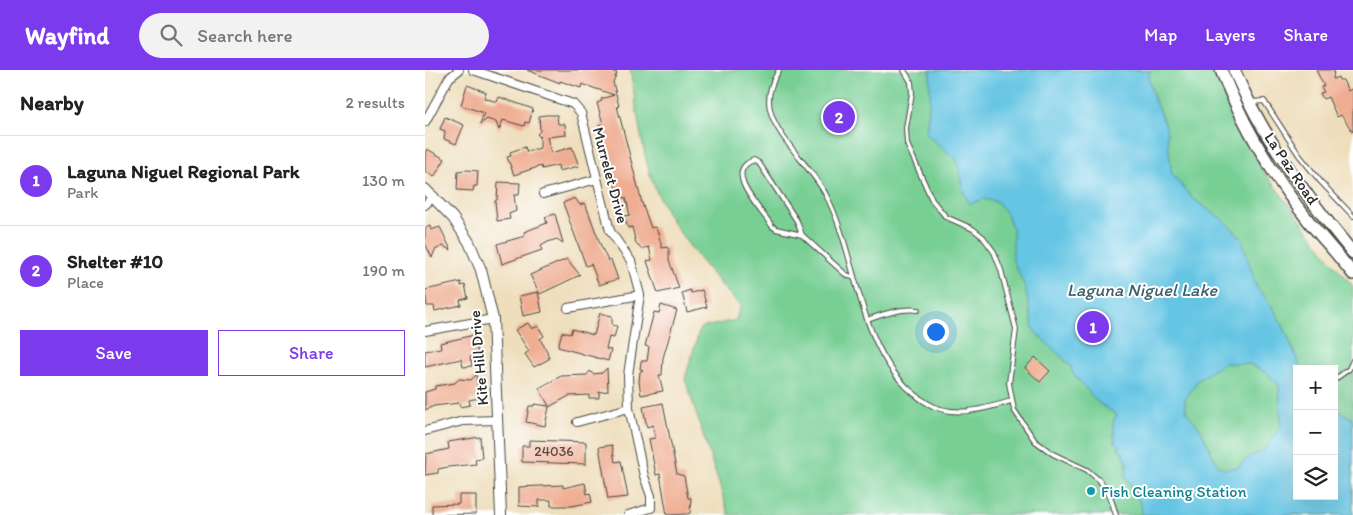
<!DOCTYPE html>
<meta charset="utf-8">
<style>
:root{--surface:#fff;--page:#f2f2f2;--text:#222;--muted:#767676;--line:#e0e0e0;--accent:#7c3aed}
body{margin:0;font-family:Itim,sans-serif;background:var(--page);color:var(--text)}
.controls{position:absolute;right:15px;bottom:15px;display:grid;overflow:hidden;border-radius:0px;box-shadow:0 5px 20px #0002}
.controls button{width:45px;height:45px;display:grid;place-items:center;padding:0;border:0;border-bottom:1px solid var(--line);background:var(--surface);color:var(--text);font:25px sans-serif}
.you{position:absolute;left:510px;top:261px;width:18px;height:18px;margin:-12px;border:4px solid #fff;border-radius:50%;background:#1a73e8;box-shadow:0 0 0 8px #1a73e833}
.badge{display:grid;place-items:center;width:32px;height:32px;border-radius:50%;background:var(--accent);color:#fff;font-size:16px;font-weight:700}
.pin{position:absolute;translate:-50% -50%;border:2px solid #fff;box-shadow:0 1px 5px #0006}
.list{margin:0;padding:0;list-style:none}
h2{display:flex;justify-content:space-between;align-items:center;height:65px;margin:0;padding:0 20px;font-size:21px}
h2 small{font-size:16px;font-weight:400;color:var(--muted)}
.list li{display:grid;grid-template-columns:32px 1fr auto;gap:15px;align-items:center;box-sizing:border-box;height:90px;padding:0 20px;border-top:1px solid var(--line)}
.list b{display:block;font-size:19px;white-space:nowrap}
.list p{margin:0;font-size:16px;white-space:nowrap;color:var(--muted)}
.list em{font-size:16px;font-style:normal;color:var(--muted)}
.actions{display:flex;gap:10px;padding:15px 20px}
.actions a{flex:1;padding:11px 0;border:1px solid var(--accent);border-radius:0px;text-align:center;font-size:18px;color:var(--accent)}
.actions .main{background:var(--accent);color:#fff}
.icon{flex:none;width:28px;height:28px;fill:none;stroke:currentColor;stroke-width:2;stroke-linecap:round;stroke-linejoin:round}
.map{position:relative;flex:none;width:928px;height:445px;overflow:hidden}
header{display:flex;align-items:center;gap:30px;box-sizing:border-box;height:70px;padding:0 25px;background:var(--accent);color:#fff}
header strong{font-size:24px}
nav{display:flex;gap:28px;margin-inline-start:auto;font-size:18px}
.search{width:350px;height:45px;background:var(--page);display:flex;align-items:center;gap:12px;box-sizing:border-box;padding:0 18px;border-radius:28px;color:var(--muted);font-size:19px}
main{display:flex}
aside{flex:1;background:var(--surface)}
.map>svg:first-child{display:block}
</style>
<header>
<strong>Wayfind</strong>
<div class="search"><svg class="icon" aria-label="search" viewBox="0 0 24 24"><circle cx="10" cy="10" r="6"/><path d="M15 15l6 6"/></svg>Search here</div>
<nav><a>Map</a><a>Layers</a><a>Share</a></nav>
</header>
<main>
<aside>
<h2>Nearby<small>2 results</small></h2>
<ul class="list">
<li><span class="badge">1</span><div><b>Laguna Niguel Regional Park</b><p>Park</p></div><em>130 m</em></li>
<li><span class="badge">2</span><div><b>Shelter #10</b><p>Place</p></div><em>190 m</em></li>
</ul>
<div class="actions"><a class="main">Save</a><a>Share</a></div>
</aside>
<div class="map">
<svg width="928" height="445" viewBox="0 0 928 445">
<rect width="100%" height="100%" fill="#fff"/>
<filter id="ink" filterUnits="userSpaceOnUse"><feTurbulence type="fractalNoise" baseFrequency=".02" numOctaves="2"/><feDisplacementMap in="SourceGraphic" scale="10" xChannelSelector="R" yChannelSelector="G"/><feConvolveMatrix kernelMatrix="1 2 1 2 8 2 1 2 1" color-interpolation-filters="sRGB"/></filter>
<filter id="wash" filterUnits="userSpaceOnUse"><feTurbulence type="fractalNoise" baseFrequency=".0096" numOctaves="4" result="noise"/><feDisplacementMap in="SourceGraphic" scale="20" xChannelSelector="R" yChannelSelector="G"/><feGaussianBlur stdDeviation="1.12" result="paint"/><feColorMatrix in="noise" values="0 0 0 0 0 0 0 0 0 0 0 0 0 0 0 0 0 1.4 0 .05"/><feComposite in="paint" operator="in"/></filter>
<g filter="url(#wash)">
<rect width="100%" height="100%" fill="#eedebc"/>
<path fill="#78cf94" stroke="#527d60" fill-rule="evenodd" d="M205 0H787L839 102 908 193 928 216V445H304L260 309 275 258 311 250 315 236C282 199 238 150 224 101 215 69 211 33 205 0ZM872 299H909V426H872Z"/>
<path fill="#65c5e3" stroke="#487887" fill-rule="evenodd" d="M505 0H724V10L730 32 741 56 747 104 767 128 801 152 817 169 831 216 847 236 860 260 876 299H872V426H909V341L912 340 928 349V445H717L716 435 701 407 702 392 698 383 694 379V375L690 372 688 351 692 345 672 332 646 301 647 297 612 264 608 257 600 217 588 190V160L583 147 573 132 559 129 545 134 538 122 532 90 501 64 505 27ZM799 293 824 294 842 303 854 316 856 355 839 381 824 387 813 397 801 399 793 396 776 360 761 341 760 330 773 310Z"/>
<g id="blocks">
<path fill="#efad92" d="M102 0H183L192 3 188 12 194 36H192L217 133 226 158 230 157 233 163 237 178 242 177 244 180V190L254 218 233 223 222 191 227 190 224 177 216 179 211 173 207 157 203 158 199 146 205 145 204 142 201 128 193 127 174 55 178 54 172 33 177 31 176 29 189 25 157 14 156 18 135 11V13Z
M891 0H909L908 9 913 7 914 10H918L923 21 928 18V62L916 45 912 47 903 27 898 29 895 23 899 22 896 17 899 16Z
M42 15 61 22 59 28 72 32 74 27 108 39 104 53 100 52 99 56 78 50 74 60 71 52 62 49 55 54 59 43 36 35Z
M415 37 423 50 413 56 405 44Z
M121 45H132L133 54H140L141 65 122 67 126 83 147 77 154 96 134 101 133 95 117 99 116 96 89 105 82 87 86 86 85 82 100 77 102 82 115 78V67L112 64 115 61 114 46Z
M20 47 39 55 31 74 19 69 20 61 15 59Z
M2 79 20 89 9 107 0 101V83Z
M41 100 53 101 52 116H49L48 121 32 120 33 101Z
M73 112 95 113 94 125H89L91 141 84 144 85 149 72 151 70 131 72 130Z
M150 128 155 135 160 133 176 176 183 191 186 190 193 209 174 215 166 194 161 196 138 133Z
M130 144 138 173 132 169 123 172 116 176 117 180 77 194 72 174 100 166 99 162 122 153 120 147Z
M5 156 6 160 15 157 26 180 18 176 10 180 7 188 0 173V158Z
M142 189 155 205 115 224 105 205Z
M36 212V216L40 215 43 228 35 230 36 235 10 241 9 236H2L0 220Z
M265 220 266 223 277 220 282 237 262 242 257 223Z
M113 222 117 242 98 246 94 226Z
M236 235 252 240 238 288 237 305H234L238 321 216 325 214 311 215 302 218 300 215 299 216 291H222L224 277 220 276 229 242 234 243Z
M175 243 187 246V255L192 256 189 268 184 267 181 279 186 280 183 291 133 277 137 262 145 264 147 259 169 265Z
M103 253 107 259 113 256 119 266 115 269 122 281 124 289 109 297 100 284 104 281 90 260Z
M49 265 53 285 45 287 47 296 38 297 36 289 0 297V281L16 278 15 273Z
M610 287 625 301 615 312 600 298Z
M182 298 183 321 174 322V328H164V325L144 326 124 337 120 356 101 352 104 336H109V334L124 336 114 318 136 306 162 305 165 301 168 304 177 303Z
M51 305 54 328 44 330 45 335 35 337 34 333 9 336 0 340V322L10 319V316L30 313 34 309 46 310Z
M238 333 252 404 259 406 263 428H266L265 443 262 444 242 445 235 404 231 405 224 369 230 368 228 355 222 357 218 337Z
M55 367 57 388 50 389 51 394 23 397 13 399V403L0 405 1 384 24 379 23 372Z
M104 370 161 372V394L97 392V376H104Z
M187 375 190 392 196 391 203 427 183 429 174 377Z
M160 413 162 424 165 423 167 432 147 436H126V430H114V437L94 436V417L138 415V418Z
M34 425H51V444L7 445V435L34 434Z"/>
</g>
</g>
<g filter="url(#ink)">
<use href="#blocks" fill-opacity="0" stroke="#484641" stroke-width="1"/>
<g fill="none" stroke-linecap="round" stroke-linejoin="round">
<defs>
<path id="service" d="M354 0C346 13 341 28 346 43 354 70 388 99 401 125 435 190 432 290 502 333 528 349 559 339 586 331
M479 0 486 12 487 23 481 58 482 74 507 130 521 147 548 159 558 167 569 182 576 200 591 259 584 313 589 340 610 371 628 384 662 400 675 411 685 426 691 445
M827 32 839 31 874 85 895 111 928 146
M377 165 351 159 347 156C335 138 297 101 329 90L334 93 372 151 377 165 420 204 429 208
M442 250C459 244 475 238 493 240
M909 310 924 299 928 290"/>
<path id="minor" d="M48 0 148 34 156 43 185 161 206 191 215 225 203 305 204 338 219 406 226 426V438L203 445
M0 52 24 8 34 0
M118 124 172 109
M0 135 9 126
M143 238 215 225
M0 261 68 249
M152 352 204 338
M0 361 38 351 73 350"/>
<path id="tertiary" d="M0 119 28 148 44 172 56 200 68 249 76 445"/>
<path id="secondary" d="M796 0C818 55 849 108 886 154 900 171 915 187 928 204
M809 0C838 68 881 126 928 183"/>
</defs>
<use href="#service" stroke="#484641" stroke-width="6"/>
<use href="#minor" stroke="#484641" stroke-width="10"/>
<use href="#tertiary" stroke="#484641" stroke-width="12"/>
<use href="#secondary" stroke="#484641" stroke-width="14"/>
<use href="#service" stroke="#fff" stroke-width="4"/>
<use href="#minor" stroke="#fff" stroke-width="8"/>
<use href="#tertiary" stroke="#fff" stroke-width="10"/>
<use href="#secondary" stroke="#fff" stroke-width="11"/>
</g>
</g>
<circle fill="#0f9aa8" stroke="#fff" stroke-width="2" cx="666" cy="421" r="5"/>
<g text-anchor="middle" stroke-width="4" stroke-linejoin="round" paint-order="stroke">
<g font-size="14" fill="#5c4c45">
<text x="129" y="386">24036</text>
</g>
<g font-size="16" fill="#2b2b2b" stroke="#fff">
<text transform="translate(867 98) rotate(56)" y="6">La Paz Road</text>
<text transform="translate(186 105) rotate(75)" y="6">Murrelet Drive</text>
<text transform="translate(53 288) rotate(-95)" y="6">Kite Hill Drive</text>
</g>
<g font-size="16" fill="#0d838f" stroke="#fff" text-anchor="start">
<text x="676" y="427">Fish Cleaning Station</text>
</g>
<g font-size="18" font-style="italic" fill="#3f616b" stroke="#fff">
<text x="717" y="226">Laguna Niguel Lake</text>
</g>
</g>
</svg>
<div class="controls">
<button>+</button>
<button>−</button>
<button><svg class="icon" aria-label="layers" viewBox="0 0 24 24"><path d="M12 4l9 5-9 5-9-5zM3 14l9 5 9-5"/></svg></button>
</div>
<div class="you"></div>
<div class="pin badge" style="left:668px;top:257px">1</div>
<div class="pin badge" style="left:414px;top:47px">2</div>
</div>
</main>
